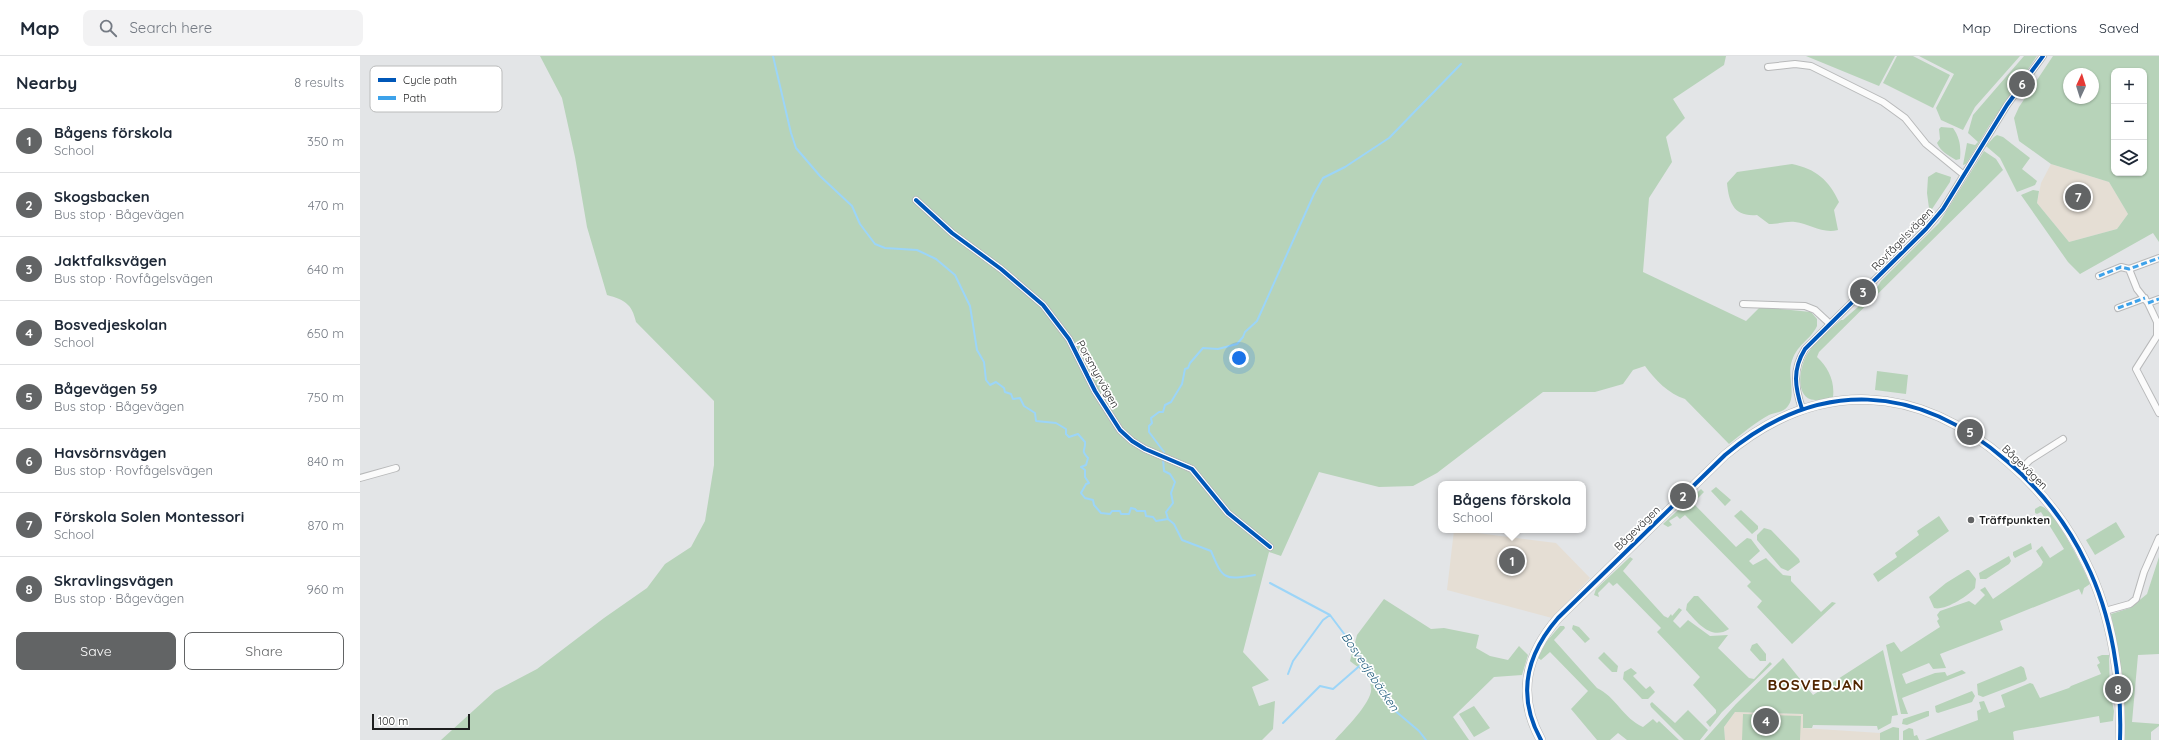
<!DOCTYPE html>
<meta charset="utf-8">
<style>
:root{--surface:#fff;--page:#f2f2f3;--text:#1f2937;--muted:#747a83;--line:#e0e1e3;--accent:#626465}
body{margin:0;font-family:Quicksand,sans-serif;background:var(--page);color:var(--text)}
.controls{position:absolute;right:12px;top:12px;display:grid;overflow:hidden;border-radius:8px;box-shadow:0 1px 3px #0004}
.controls button{width:36px;height:36px;display:grid;place-items:center;padding:0;border:0;border-bottom:1px solid var(--line);background:var(--surface);color:var(--text);font:20px sans-serif}
.compass{position:absolute;left:1703px;top:12px;width:36px;height:36px;border-radius:50%;background:var(--surface);box-shadow:0 1px 3px #0004;rotate:4deg}
.scale{position:absolute;left:12px;bottom:10px;width:98px;box-sizing:border-box;padding-left:4px;border:2px solid #1d1e1f;border-top:0;font-size:11px;line-height:14px;white-space:nowrap;color:#1d1e1f;-webkit-text-stroke:3px #fff;paint-order:stroke}
.you{position:absolute;left:879px;top:302px;width:14px;height:14px;margin:-10px;border:3px solid #fff;border-radius:50%;background:#1a73e8;box-shadow:0 0 0 6px #1a73e833}
.badge{display:grid;place-items:center;width:26px;height:26px;border-radius:50%;background:var(--accent);color:#fff;font-size:13px;font-weight:700}
.pin{position:absolute;translate:-50% -50%;border:2px solid #fff;box-shadow:0 1px 4px #0006}
.popup{position:absolute;left:1078px;top:425px;width:148px;height:52px;box-sizing:border-box;display:grid;place-content:center;border-radius:8px;background:var(--surface);filter:drop-shadow(0 1px 3px #0005);font-size:13px;white-space:nowrap;color:var(--muted)}
.popup b{font-size:15px;color:var(--text)}
.popup::after{content:'';position:absolute;left:50%;top:100%;margin-left:-8px;border:8px solid transparent;border-top-color:var(--surface)}
.list{margin:0;padding:0;list-style:none}
h2{display:flex;justify-content:space-between;align-items:center;height:52px;margin:0;padding:0 16px;font-size:17px}
h2 small{font-size:13px;font-weight:400;color:var(--muted)}
.list li{display:grid;grid-template-columns:26px 1fr auto;gap:12px;align-items:center;box-sizing:border-box;height:64px;padding:0 16px;border-top:1px solid var(--line)}
.list b{display:block;font-size:15px;white-space:nowrap}
.list p{margin:0;font-size:13px;white-space:nowrap;color:var(--muted)}
.list em{font-size:13px;font-style:normal;color:var(--muted)}
.actions{display:flex;gap:8px;padding:12px 16px}
.actions a{flex:1;padding:9px 0;border:1px solid var(--accent);border-radius:8px;text-align:center;font-size:14px;color:var(--accent)}
.actions .main{background:var(--accent);color:#fff}
.icon{flex:none;width:22px;height:22px;fill:none;stroke:currentColor;stroke-width:2;stroke-linecap:round;stroke-linejoin:round}
.map{position:relative;flex:none;width:1799px;height:684px;overflow:hidden}
header{display:flex;align-items:center;gap:24px;box-sizing:border-box;height:56px;padding:0 20px;background:var(--surface);border-bottom:1px solid var(--line)}
header strong{font-size:19px}
nav{display:flex;gap:22px;margin-inline-start:auto;font-size:14px}
.search{width:280px;height:36px;background:var(--page);display:flex;align-items:center;gap:10px;box-sizing:border-box;padding:0 14px;border-radius:8px;color:var(--muted);font-size:15px}
main{display:flex}
aside{flex:1;background:var(--surface)}
.map>svg:first-child{display:block}
</style>
<header>
<strong>Map</strong>
<div class="search"><svg class="icon" aria-label="search" viewBox="0 0 24 24"><circle cx="10" cy="10" r="6"/><path d="M15 15l6 6"/></svg>Search here</div>
<nav><a>Map</a><a>Directions</a><a>Saved</a></nav>
</header>
<main>
<aside>
<h2>Nearby<small>8 results</small></h2>
<ul class="list">
<li><span class="badge">1</span><div><b>Bågens förskola</b><p>School</p></div><em>350 m</em></li>
<li><span class="badge">2</span><div><b>Skogsbacken</b><p>Bus stop · Bågevägen</p></div><em>470 m</em></li>
<li><span class="badge">3</span><div><b>Jaktfalksvägen</b><p>Bus stop · Rovfågelsvägen</p></div><em>640 m</em></li>
<li><span class="badge">4</span><div><b>Bosvedjeskolan</b><p>School</p></div><em>650 m</em></li>
<li><span class="badge">5</span><div><b>Bågevägen 59</b><p>Bus stop · Bågevägen</p></div><em>750 m</em></li>
<li><span class="badge">6</span><div><b>Havsörnsvägen</b><p>Bus stop · Rovfågelsvägen</p></div><em>840 m</em></li>
<li><span class="badge">7</span><div><b>Förskola Solen Montessori</b><p>School</p></div><em>870 m</em></li>
<li><span class="badge">8</span><div><b>Skravlingsvägen</b><p>Bus stop · Bågevägen</p></div><em>960 m</em></li>
</ul>
<div class="actions"><a class="main">Save</a><a>Share</a></div>
</aside>
<div class="map">
<svg width="1799" height="684" viewBox="0 0 1799 684">
<rect width="100%" height="100%" fill="#e3e5e7"/>
<path fill="#e5ded4" d="M1691 108 1749 126 1768 158 1757 173 1709 186 1677 147 1681 127Z
M1094 474 1196 487 1230 522 1192 562 1087 534Z
M1375 656 1443 658V672L1520 677V684H1365L1364 671Z"/>
<path fill="#b7d3b9" fill-rule="evenodd" d="M180 0H1366L1364 9 1313 43 1325 62 1306 81 1312 106 1289 142 1283 216 1386 265 1400 251 1451 256 1457 263V270C1450 285 1436 288 1431 308 1428 320 1436 340 1428 350 1423 357 1415 356 1409 359 1397 365 1379 380 1369 388L1325 343C1309 338 1295 324 1285 310L1273 314 1263 328 1235 336H1183L1077 417 1053 430 1019 431 959 416 921 500 909 496 883 596 909 624 892 631 899 650 915 645 913 673 902 684H81L135 635 177 613 244 562 287 532 305 508 331 491 345 465 354 409V345L276 266C272 248 265 244 247 239L227 171 215 101 202 42Z
M1446 0H1535L1519 30Z
M1537 0H1553L1590 19 1573 52 1523 27Z
M1559 0H1660L1615 51 1603 74 1581 64 1576 52 1594 18Z
M1664 0H1677L1629 70 1606 108 1603 109 1607 87 1615 89 1618 86 1608 77 1613 59Z
M1693 0H1799V186L1793 177 1720 218 1708 206 1661 139 1673 134 1679 135 1677 147 1709 186 1757 173 1768 158 1749 126 1691 108 1659 85 1654 62 1659 51ZM1754 15H1784V117H1754ZM1709 18H1733V42H1709Z
M1581 71 1593 72C1600 82 1601 91 1600 103L1596 104C1588 99 1581 96 1577 87L1580 83 1579 73Z
M1637 79 1643 81 1670 102 1662 113 1677 125 1675 129 1657 136 1640 102 1626 90 1634 81Z
M1624 95 1636 103 1643 114 1459 296 1457 301C1468 311 1475 325 1473 341 1468 342 1460 345 1455 344 1433 343 1440 308 1448 297 1456 284 1470 274 1481 264H1483L1513 238 1521 225 1579 167Z
M1432 108C1456 113 1469 124 1479 146L1474 154 1478 174C1462 178 1450 168 1435 166 1427 165 1417 168 1409 168L1397 159C1374 161 1369 147 1367 127L1377 116Z
M1576 116 1591 121 1590 126 1572 153 1569 152 1567 137 1568 121Z
M1517 315 1548 319 1546 338 1515 334Z
M1356 431 1371 444 1365 450 1351 435Z
M1341 433 1344 436 1333 447 1376 491 1387 482 1391 483 1400 495 1389 505 1393 509 1406 502 1423 519 1431 520V525L1461 556 1472 546 1476 547 1432 588 1397 551 1402 545 1387 530 1391 526 1325 459 1320 463 1317 460 1309 465 1312 469 1308 471 1303 468Z
M1680 450C1693 450 1725 515 1730 528L1724 532 1722 539 1719 533 1642 564 1640 565 1643 574 1580 598 1586 612 1573 613 1569 607 1542 618 1546 628 1575 617 1585 616 1587 620 1602 614 1606 617 1542 642 1548 658H1541L1526 589 1534 586 1541 596 1580 571 1577 565 1579 563 1577 559 1580 555 1609 545 1615 549 1625 539 1620 534 1625 531 1633 543 1681 510 1683 506 1676 495 1682 490 1690 502 1704 493 1681 456 1677 458 1675 457V453Z
M1381 454 1398 470V473L1392 478 1374 460Z
M1579 460 1589 475 1518 526 1513 518 1537 501 1535 497 1559 479 1557 475Z
M1756 466 1765 481 1735 499 1726 484Z
M1404 472 1411 474 1439 503 1440 506 1428 515 1421 512 1397 484V479Z
M1671 487 1672 493 1655 502 1653 499V496Z
M1649 500 1651 505 1649 508 1626 523H1620L1619 517Z
M1270 501 1273 503 1263 515 1304 560 1308 562 1311 558 1312 560 1319 552 1322 554 1313 565 1320 572 1328 564 1350 580 1368 579 1358 592 1389 622 1394 623 1410 606 1412 608 1362 656 1350 671 1346 666 1356 657V654L1333 629 1340 621 1297 576 1301 572 1257 527 1253 530 1249 526 1238 537 1239 541 1234 539 1236 533Z
M1799 501V598L1778 599 1772 666 1799 668V670L1791 676V684H1765V668L1757 594 1751 558 1770 552 1787 538Z
M1607 514H1609L1616 523 1615 532C1608 540 1585 555 1574 552L1569 541 1586 527Z
M1334 540H1338L1369 573C1351 585 1337 566 1326 554L1327 548Z
M1024 543 1071 573 1084 572 1119 579 1116 592 1130 600 1148 604 1159 590 1168 599 1162 619 1134 621 1093 661 1109 684H975C984 674 1014 645 1011 631 1010 619 999 612 990 605L997 579Z
M1213 569 1219 571 1230 583 1225 587 1212 573Z
M1200 570H1204L1205 572 1194 584 1237 632C1255 640 1264 663 1283 671L1293 663 1297 667 1299 665 1319 684H1267L1258 677 1250 684H1237L1211 653 1228 635 1190 596 1181 604 1178 602 1186 586Z
M1397 587 1406 598V605H1400L1390 594 1392 589Z
M1523 594 1538 659 1532 660 1531 667 1518 674 1517 670 1453 669 1452 672H1443V658L1375 656 1364 671 1365 684H1344L1376 648 1423 602 1453 639Z
M1244 596 1258 610 1257 616H1252L1238 602Z
M1742 599H1749V602L1750 636 1754 655 1753 665 1740 667 1739 660 1655 675 1653 676 1654 684H1565L1618 664 1617 655 1621 653 1619 646 1624 645 1629 657 1645 651 1641 639 1670 627 1673 628 1680 642 1709 632 1711 630 1741 618 1737 609 1740 607 1737 601Z
M1661 610 1664 612 1667 623 1665 625 1623 641 1618 639 1617 628Z
M1271 612 1277 617 1273 620 1286 633 1290 630 1295 636 1288 643H1282L1263 623 1264 616Z
M1612 635 1615 640 1612 646 1578 657 1576 656 1575 650Z
M1292 646 1315 667 1328 654 1348 674 1340 684H1324L1291 651 1290 648Z
M1114 650 1130 672 1114 681 1099 658Z
M1567 655H1569V660L1547 669 1542 668 1543 663Z
M1383 658 1441 660 1440 684H1382Z
M1533 671 1539 672V684H1520V677Z
M1549 672 1553 673 1554 680 1557 679 1559 684H1543V675Z"/>
<g fill="none" stroke-linecap="round" stroke-linejoin="round">
<path stroke="#9cd5f8" stroke-width="2" d="M413 0 431 77 436 92 460 120 492 150 500 168 515 188 525 192 557 194 576 203 595 219 610 250 617 294 624 306 626 324 630 329 636 326 644 332 645 336 651 338 653 343 660 342 664 350 675 357 676 365 696 367 706 373V378L709 381 718 378 725 386C726 394 720 394 728 402L726 409 721 411 725 414V421L729 427 726 428 721 437 725 442 733 444 734 449 741 457 750 458 752 455H760L761 458H769L771 452 775 453 777 455H785L786 460 793 461 796 465 808 463 814 468 822 484 851 495C863 524 864 524 895 519
M804 396 789 376V370L792 367 791 362 799 356H803L805 349 811 346 822 328 825 313 828 312 830 307 843 292 858 293 877 288 883 281 885 276 897 265 954 138 963 122 985 111 1029 82 1101 8
M803 403 804 415 810 418 815 426 811 437 813 447 806 456 808 463
M910 527 970 559 1003 603 1017 630 1033 653 1059 675 1066 684
M928 618 933 605 963 564 970 559
M923 667 960 630 973 633 1004 606"/>
<defs>
<path id="street" d="M1408 11 1435 8 1451 10 1523 46 1545 62 1566 88 1604 119
M556 144 592 177 641 213 683 249 709 283 735 335 760 374 772 385 785 393 832 413 868 457 910 491
M1769 213 1777 233 1788 247 1797 266V280L1776 313 1799 357
M1739 220 1761 211 1769 213 1799 202
M1788 247 1799 243
M1383 248 1445 250 1455 254 1469 267
M1758 252 1785 242
M1442 353C1435 331 1432 314 1445 293L1566 173 1583 153 1647 49 1683 0
M1659 415 1670 404 1703 383
M0 422 36 412
M1745 555 1770 548 1776 543 1784 516 1799 482"/>
<path id="secondary" d="M1181 684C1156 639 1166 599 1198 562L1365 399C1458 321 1558 327 1648 406 1681 434 1707 467 1726 507 1752 559 1762 626 1760 684"/>
</defs>
<use href="#street" stroke="#b8b9ba" stroke-width="8"/>
<use href="#secondary" stroke="#b8b9ba" stroke-width="10"/>
<use href="#street" stroke="#fbfbfb" stroke-width="6"/>
<use href="#secondary" stroke="#fbfbfb" stroke-width="9"/>
<path stroke="#3da2ea" stroke-width="3" stroke-dasharray="6 3" stroke-linecap="butt" d="M1739 220 1761 211 1769 213 1799 202
M1788 247 1799 243
M1758 252 1785 242"/>
<defs>
<path id="cycleway" d="M556 144 592 177 641 213 683 249 709 283 735 335 760 374 772 385 785 393 832 413 868 457 910 491
M1442 353C1435 331 1432 314 1445 293L1566 173 1583 153 1647 49 1683 0
M1181 684C1156 639 1166 599 1198 562L1365 399C1458 321 1558 327 1648 406 1681 434 1707 467 1726 507 1752 559 1762 626 1760 684"/>
</defs>
<use href="#cycleway" stroke="#fff" stroke-width="6"/>
<use href="#cycleway" stroke="#0057b8" stroke-width="4"/>
</g>
<circle fill="#626465" stroke="#fff" stroke-width="1.5" cx="1611" cy="464" r="4"/>
<g text-anchor="middle" stroke-width="3.5" stroke-linejoin="round" paint-order="stroke">
<g font-size="11" fill="#1d1e1f" stroke="#fff">
<text transform="translate(1542 183) rotate(-46)" y="4">Rovfågelsvägen</text>
<text transform="translate(738 318) rotate(61)" y="4">Porsmyrvägen</text>
<text transform="translate(1665 411) rotate(44)" y="4">Bågevägen</text>
<text transform="translate(1277 472) rotate(-44)" y="4">Bågevägen</text>
</g>
<g font-size="11" font-weight="bold" fill="#1d1e1f" stroke="#fff" text-anchor="start">
<text x="1619" y="468">Träffpunkten</text>
</g>
<g font-size="12" font-style="italic" fill="#1a5879" stroke="#fff">
<text transform="translate(1010 616) rotate(56)" y="4">Bosvedjebäcken</text>
</g>
<g font-size="15" font-weight="bold" letter-spacing="1" fill="#512600" stroke="#fff">
<text x="1456" y="634">BOSVEDJAN</text>
</g>
</g>
<rect x="10" y="10" width="132" height="46" rx="6" fill="#fff" stroke="#bbbcbc" stroke-width="1"/>
<rect x="18" y="22" width="18" height="4" fill="#0057b8"/>
<rect x="18" y="40" width="18" height="4" fill="#3da2ea"/>
<g font-size="11" fill="#1d1e1f">
<text x="43" y="28">Cycle path</text>
<text x="43" y="46">Path</text>
</g>
</svg>
<div class="controls">
<button>+</button>
<button>−</button>
<button><svg class="icon" aria-label="layers" viewBox="0 0 24 24"><path d="M12 4l9 5-9 5-9-5zM3 14l9 5 9-5"/></svg></button>
</div>
<svg class="compass" viewBox="-18 -18 36 36"><path d="M0-13l5 13h-10z" fill="#e53935"/><path d="M0 13l5-13h-10z" fill="#747a83"/></svg>
<div class="scale">100 m</div>
<div class="you"></div>
<div class="pin badge" style="left:1152px;top:505px">1</div>
<div class="popup"><b>Bågens förskola</b>School</div>
<div class="pin badge" style="left:1323px;top:440px">2</div>
<div class="pin badge" style="left:1503px;top:236px">3</div>
<div class="pin badge" style="left:1406px;top:665px">4</div>
<div class="pin badge" style="left:1610px;top:376px">5</div>
<div class="pin badge" style="left:1662px;top:28px">6</div>
<div class="pin badge" style="left:1718px;top:141px">7</div>
<div class="pin badge" style="left:1758px;top:633px">8</div>
</div>
</main>
